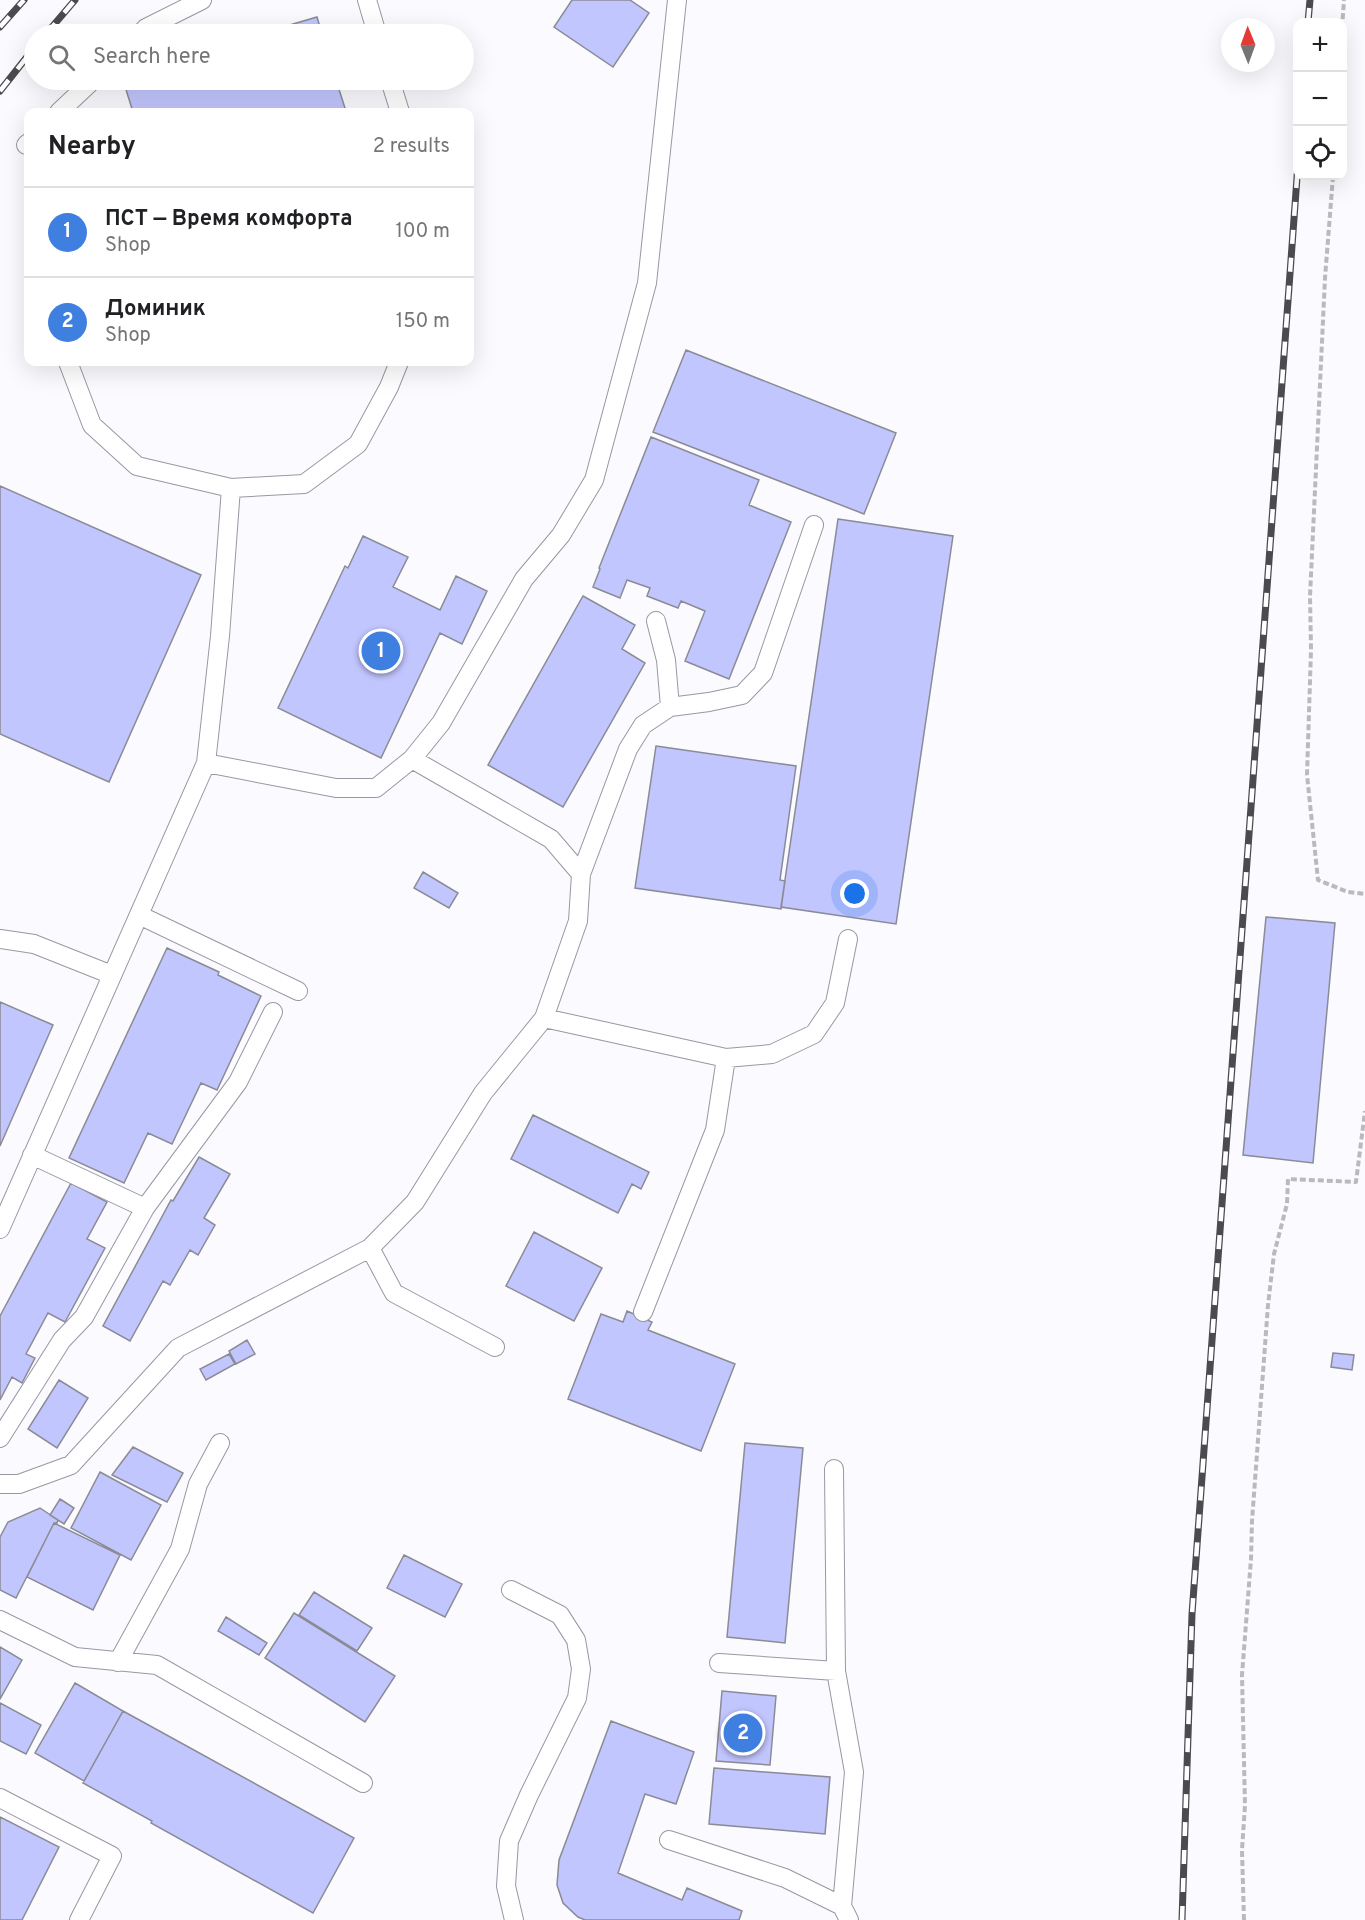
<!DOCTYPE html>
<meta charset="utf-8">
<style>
:root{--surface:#fff;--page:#f2f2f2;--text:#202124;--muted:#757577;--line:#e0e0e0;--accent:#8e5c09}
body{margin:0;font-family:Overpass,sans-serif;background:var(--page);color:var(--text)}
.controls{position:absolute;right:18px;top:18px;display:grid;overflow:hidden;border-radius:12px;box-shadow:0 6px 24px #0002}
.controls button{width:54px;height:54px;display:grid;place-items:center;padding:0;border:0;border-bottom:2px solid var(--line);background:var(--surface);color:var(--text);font:30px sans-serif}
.compass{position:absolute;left:1221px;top:18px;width:54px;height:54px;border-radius:50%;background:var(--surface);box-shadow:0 6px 24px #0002;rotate:359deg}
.you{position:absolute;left:855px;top:894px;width:21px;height:21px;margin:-15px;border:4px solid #fff;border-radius:50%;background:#1a73e8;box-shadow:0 0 0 9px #1a73e833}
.badge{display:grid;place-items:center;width:39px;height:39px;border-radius:50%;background:var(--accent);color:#fff;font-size:20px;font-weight:700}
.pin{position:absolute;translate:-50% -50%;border:3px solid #fff;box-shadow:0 2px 6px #0006}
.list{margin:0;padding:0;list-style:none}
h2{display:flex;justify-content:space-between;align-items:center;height:78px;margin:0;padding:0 24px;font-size:26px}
h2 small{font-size:20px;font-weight:400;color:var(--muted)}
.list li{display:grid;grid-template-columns:39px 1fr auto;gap:18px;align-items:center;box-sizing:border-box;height:90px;padding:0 24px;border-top:2px solid var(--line)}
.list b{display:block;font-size:22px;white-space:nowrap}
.list p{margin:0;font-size:20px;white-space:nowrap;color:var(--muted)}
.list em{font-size:20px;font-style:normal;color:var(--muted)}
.icon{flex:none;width:33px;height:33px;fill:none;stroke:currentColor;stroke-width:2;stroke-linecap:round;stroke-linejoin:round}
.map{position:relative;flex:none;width:1365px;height:1920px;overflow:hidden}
.search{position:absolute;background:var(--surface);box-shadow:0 6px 24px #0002;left:24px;top:24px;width:450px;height:66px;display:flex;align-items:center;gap:15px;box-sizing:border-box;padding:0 21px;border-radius:33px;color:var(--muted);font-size:22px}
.panel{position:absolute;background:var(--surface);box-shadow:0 6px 24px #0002;left:24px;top:108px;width:450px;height:258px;border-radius:12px}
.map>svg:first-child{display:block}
</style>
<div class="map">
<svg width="1365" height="1920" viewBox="0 0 1365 1920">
<rect width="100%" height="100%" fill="#fafaff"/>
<path fill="#c2c6fe" stroke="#8a8b95" stroke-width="1.5" d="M572 0H630L649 13 613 67 554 27Z
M317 17 322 34H259Z
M123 80H336L345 108 343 109 344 112H133Z
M686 350 896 433 864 514 653 432Z
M651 437 759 480 749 505 791 522 729 679 685 661 705 611 681 601 678 608 647 596 650 588 627 580 620 598 593 587 600 569 599 568Z
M0 486 201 575 109 782 0 734Z
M838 519 953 536 896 924 781 907Z
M363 536 408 557 393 587 440 610 456 576 487 591 462 644 440 633 381 758 278 708 345 566 348 568Z
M583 596 635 625 622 649 645 663 563 807 488 765Z
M656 746 796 766 780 880 785 881 781 909 635 888Z
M423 872 458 893 449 908 414 888Z
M1266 917 1335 923 1313 1163 1243 1155Z
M167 948 219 972 218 975 261 996 217 1090 201 1083 172 1144 148 1133 124 1183 69 1158Z
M0 1002 53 1025 0 1146Z
M533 1115 649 1172 641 1189 632 1184 618 1213 511 1159Z
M199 1157 230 1174 204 1218 215 1225 198 1255 190 1250 170 1285 163 1281 130 1341 103 1326 171 1200 173 1201Z
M71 1183 107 1202 87 1239 105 1248 65 1322 48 1313 26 1354 35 1358 22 1383 12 1377 0 1400V1316Z
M534 1232 602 1268 574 1321 506 1286Z
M627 1311 652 1322 648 1330 735 1364 701 1451 568 1399 601 1314 623 1322Z
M247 1340 255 1354 236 1364 229 1351Z
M1333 1353 1354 1355 1352 1370 1331 1367Z
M229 1354 235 1364 206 1380 200 1369Z
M59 1380 88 1398 57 1448 28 1429Z
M745 1443 803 1448 785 1643 727 1637Z
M133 1447 183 1473 167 1502 112 1475Z
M100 1472 161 1505 131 1560 71 1528Z
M60 1499 74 1508 64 1524 50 1515Z
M40 1508 58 1520 57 1523H54L49 1533 16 1598 0 1590V1537L8 1522Z
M54 1523 120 1555 93 1610 27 1577Z
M404 1555 462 1584 445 1617 387 1588Z
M314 1592 372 1628 357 1651 299 1615Z
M294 1613 395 1676 365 1722 265 1658Z
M226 1617 267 1643 259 1655 218 1631Z
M0 1647 22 1660 0 1699Z
M75 1683 123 1711 84 1781 35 1753Z
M722 1691 776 1696 770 1765 716 1761Z
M0 1703 41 1725 26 1754 0 1741Z
M123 1711 354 1838 313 1913 151 1823 152 1821 83 1783Z
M611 1721 694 1752 676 1804 645 1794 618 1873 682 1900 687 1888 742 1911 739 1920H585L578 1917 563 1903 557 1885 559 1860Z
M714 1768 830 1777 825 1834 709 1824Z
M0 1817 59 1847 22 1920H0Z"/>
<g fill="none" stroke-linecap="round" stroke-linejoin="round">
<defs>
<path id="service" d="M367 0 377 34
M140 34 146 28 202 0
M390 80 400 112
M59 112 93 80
M26 145 28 143
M68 362 92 425 137 466 231 488 304 484 358 444 389 387 399 362
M656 621 666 660 670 707
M206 763 336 788H376L412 759 441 723 524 579 561 535 594 480 647 283 677 0
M581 874 628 749 643 725 670 707 709 702 742 695 763 673 814 525
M139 915 298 991
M0 939 34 944 112 975
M544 1018 726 1058 772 1054 814 1034 835 1003 848 939
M32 1155 145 1208
M0 1229 206 763 220 636 231 488
M370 1248 394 1293 495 1347
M643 1312 715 1130 726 1058
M0 1438 62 1340 84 1317 145 1208 238 1082 273 1012
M834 1469 836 1671 854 1772 842 1906
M0 1484H19L71 1465 178 1348 370 1248 415 1202 483 1093 544 1018 578 921 581 874 551 839 412 759
M511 1590 560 1615 576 1640 581 1669 577 1698 529 1795 509 1841 506 1886 514 1920
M0 1620 75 1657 157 1665 363 1783
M118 1662 180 1549 198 1484 220 1443
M719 1663 836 1671
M0 1798 112 1856 79 1920
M669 1840 785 1878 842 1906 849 1920"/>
</defs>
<use href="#service" stroke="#9798a2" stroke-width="20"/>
<path stroke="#bababe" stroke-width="4" stroke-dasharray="6 3" stroke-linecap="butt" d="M1342 28 1344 0
M1333 176 1325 278 1310 596 1311 650 1307 775 1318 880 1348 892 1365 894
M1244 1920 1242 1850 1245 1805 1242 1675 1251 1559 1252 1521 1268 1305 1274 1254 1287 1204 1288 1179 1356 1182 1365 1111"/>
<use href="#service" stroke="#fff" stroke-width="18"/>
<defs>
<path id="rail" d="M1308 22 1310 0
M0 27 24 0
M46 34 75 0
M0 91 34 48
M1182 1920 1192 1614 1298 164"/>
</defs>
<use href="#rail" stroke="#4b4b4f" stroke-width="7"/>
<use href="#rail" stroke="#fff" stroke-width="4.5" stroke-dasharray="14" stroke-linecap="butt"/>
</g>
</svg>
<div class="controls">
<button>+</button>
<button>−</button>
<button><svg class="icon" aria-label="locate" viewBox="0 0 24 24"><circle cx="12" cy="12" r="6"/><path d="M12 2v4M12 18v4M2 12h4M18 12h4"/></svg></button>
</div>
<svg class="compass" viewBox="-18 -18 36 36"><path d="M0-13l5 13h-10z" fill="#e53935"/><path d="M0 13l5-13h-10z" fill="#757577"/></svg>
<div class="you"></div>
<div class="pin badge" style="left:381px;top:651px;background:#3f7fe0">1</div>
<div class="pin badge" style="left:743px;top:1733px;background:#3f7fe0">2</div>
<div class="search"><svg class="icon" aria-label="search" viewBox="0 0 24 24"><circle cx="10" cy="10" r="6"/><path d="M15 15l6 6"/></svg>Search here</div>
<section class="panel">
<h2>Nearby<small>2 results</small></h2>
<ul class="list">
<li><span class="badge" style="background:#3f7fe0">1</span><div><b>ПСТ — Время комфорта</b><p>Shop</p></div><em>100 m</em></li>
<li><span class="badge" style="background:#3f7fe0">2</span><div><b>Доминик</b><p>Shop</p></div><em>150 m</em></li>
</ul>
</section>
</div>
